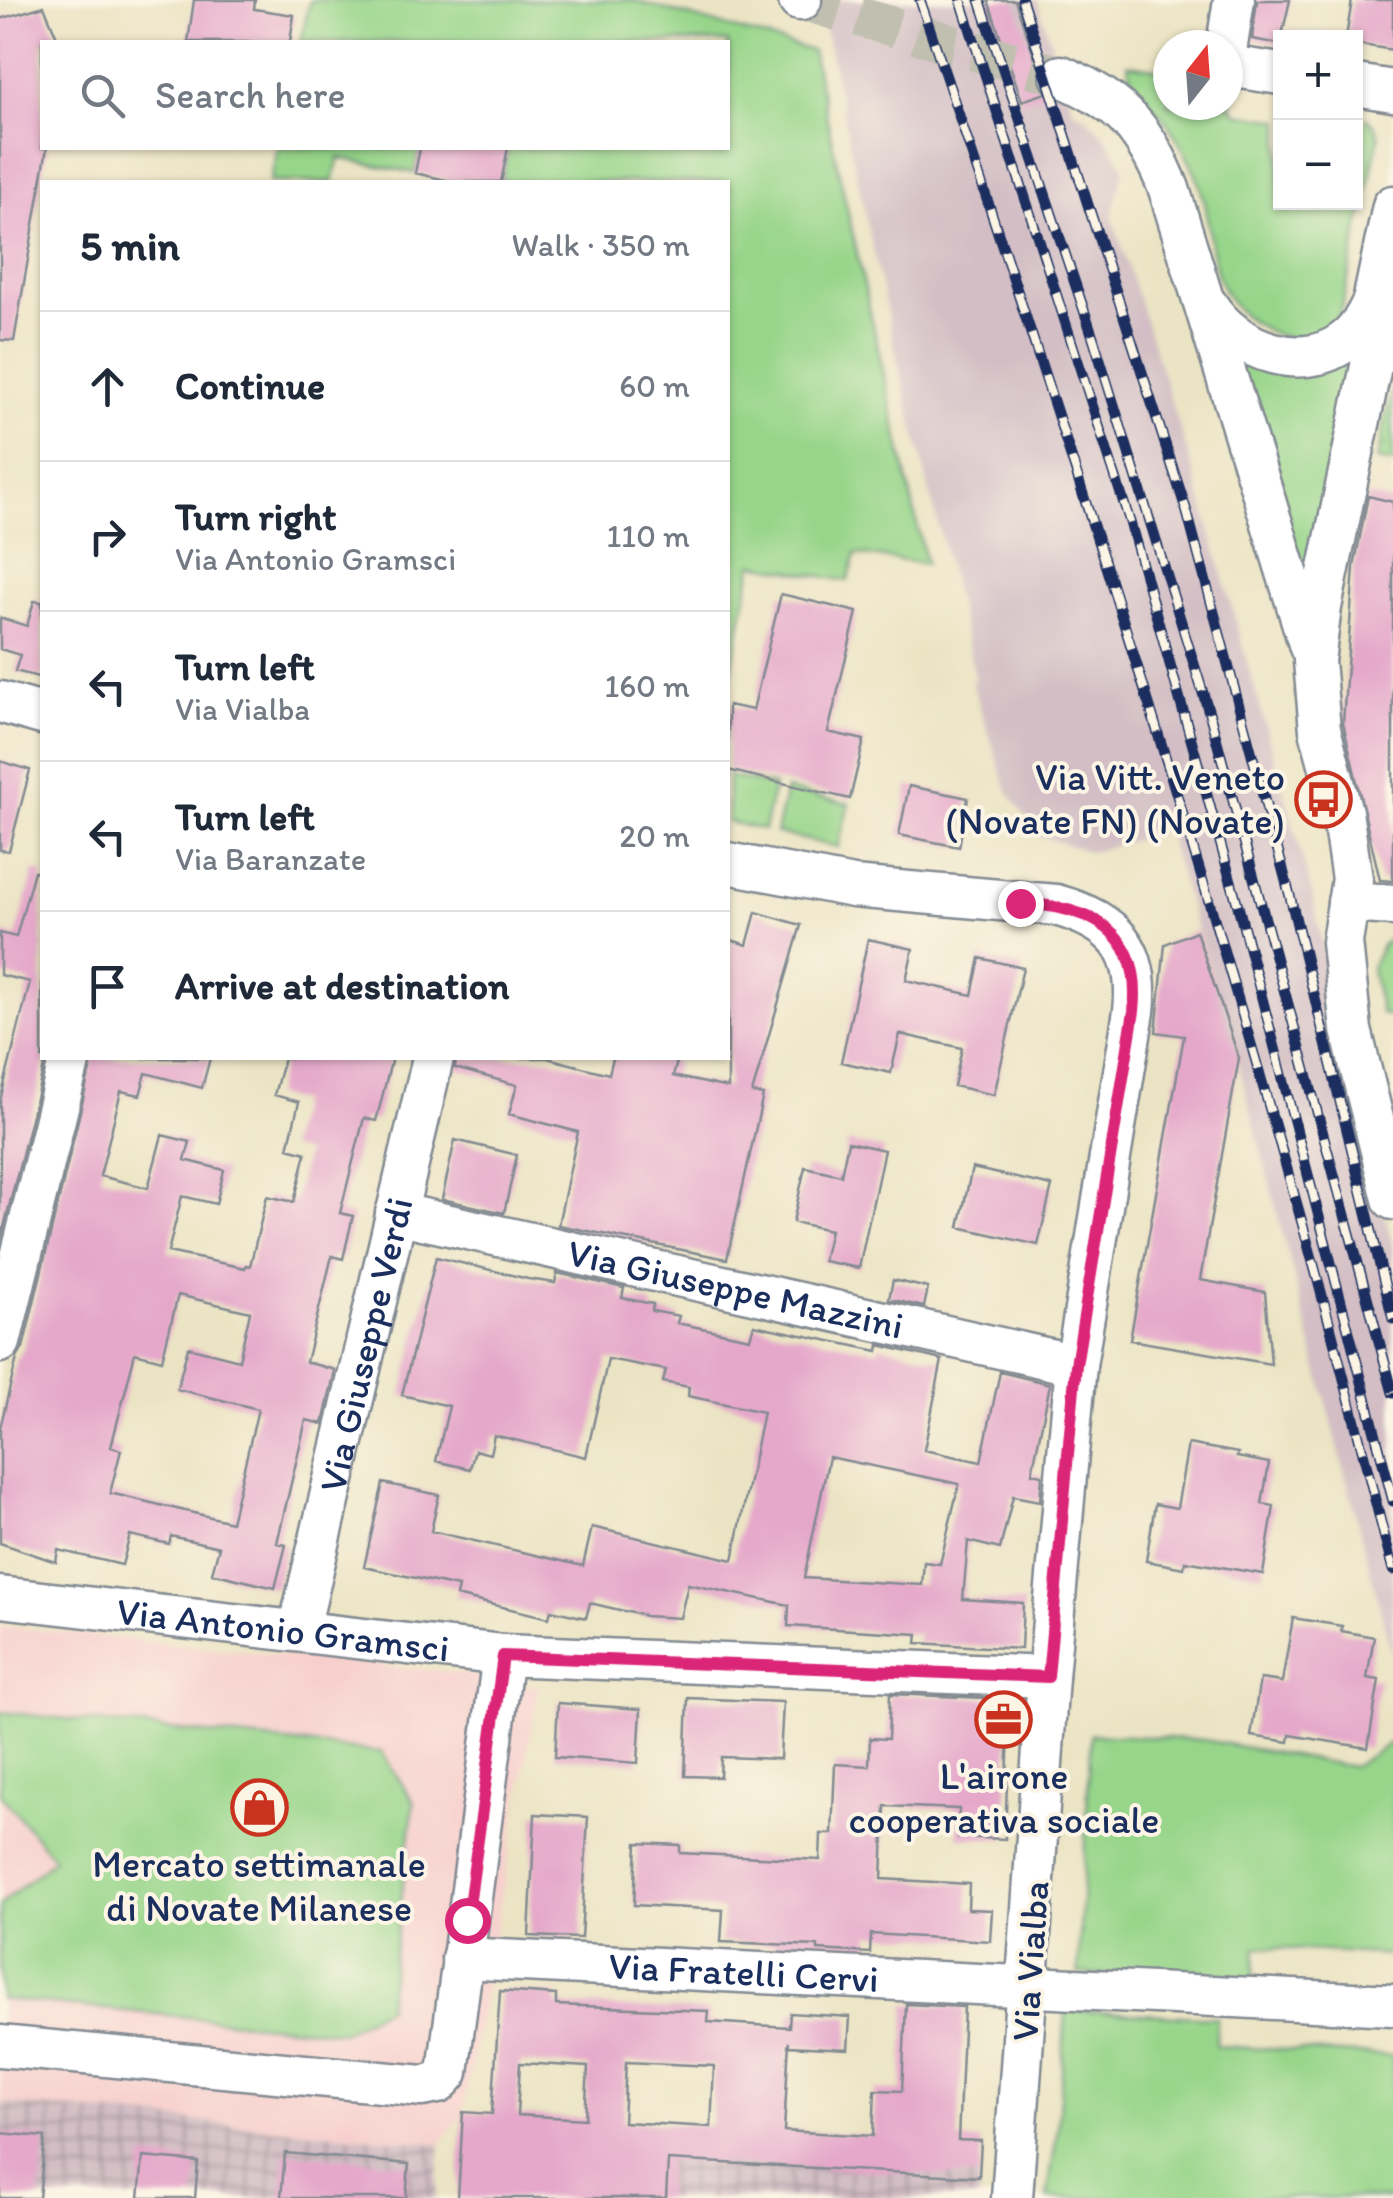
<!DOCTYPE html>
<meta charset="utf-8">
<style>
:root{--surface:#fff;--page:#f2f2f3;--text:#1f2937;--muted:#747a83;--line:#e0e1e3}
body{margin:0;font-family:Itim,sans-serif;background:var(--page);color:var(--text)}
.controls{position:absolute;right:30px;top:30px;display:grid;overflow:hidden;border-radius:0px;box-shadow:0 2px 8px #0004}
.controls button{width:90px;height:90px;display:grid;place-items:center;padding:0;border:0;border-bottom:2px solid var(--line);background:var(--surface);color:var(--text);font:50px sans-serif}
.compass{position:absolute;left:1153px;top:30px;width:90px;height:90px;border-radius:50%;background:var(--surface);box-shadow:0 2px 8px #0004;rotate:17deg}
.stop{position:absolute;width:30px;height:30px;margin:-22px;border:8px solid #db2777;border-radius:50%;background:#fff}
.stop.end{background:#db2777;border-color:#fff;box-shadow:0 2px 10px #0008}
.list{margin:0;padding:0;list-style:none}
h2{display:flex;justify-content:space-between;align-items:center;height:130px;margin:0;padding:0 40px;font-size:42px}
h2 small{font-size:32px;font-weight:400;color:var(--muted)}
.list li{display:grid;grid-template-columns:65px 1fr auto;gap:30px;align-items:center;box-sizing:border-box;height:150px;padding:0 40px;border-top:2px solid var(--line)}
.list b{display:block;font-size:38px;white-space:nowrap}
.list p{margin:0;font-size:32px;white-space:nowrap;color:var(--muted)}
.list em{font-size:32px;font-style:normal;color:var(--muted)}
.icon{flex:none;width:55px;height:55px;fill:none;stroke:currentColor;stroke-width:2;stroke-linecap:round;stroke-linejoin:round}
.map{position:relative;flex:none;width:1393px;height:2198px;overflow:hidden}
.search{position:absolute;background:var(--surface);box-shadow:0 2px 8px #0004;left:40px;top:40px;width:690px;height:110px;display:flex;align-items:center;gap:25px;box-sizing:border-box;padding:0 35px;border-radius:0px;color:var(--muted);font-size:38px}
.panel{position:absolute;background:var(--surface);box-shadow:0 2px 8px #0004;left:40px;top:180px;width:690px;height:880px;border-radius:0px}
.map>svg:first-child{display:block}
</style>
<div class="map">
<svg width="1393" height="2198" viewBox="0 0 1393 2198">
<defs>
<pattern id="industrial-grid" width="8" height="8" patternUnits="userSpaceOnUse" patternTransform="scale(2.5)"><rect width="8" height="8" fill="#d2bec4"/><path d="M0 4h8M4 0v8" fill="none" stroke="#aa9ba2"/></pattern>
<pattern id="garden-dots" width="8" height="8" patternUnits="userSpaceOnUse" patternTransform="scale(2.5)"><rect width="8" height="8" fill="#97d58a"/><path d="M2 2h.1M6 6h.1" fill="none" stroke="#82b77a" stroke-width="1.8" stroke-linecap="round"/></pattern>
</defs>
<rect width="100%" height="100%" fill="#fcf5e5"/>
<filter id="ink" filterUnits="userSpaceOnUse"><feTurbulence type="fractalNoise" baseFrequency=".01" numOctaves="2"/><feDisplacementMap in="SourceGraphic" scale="20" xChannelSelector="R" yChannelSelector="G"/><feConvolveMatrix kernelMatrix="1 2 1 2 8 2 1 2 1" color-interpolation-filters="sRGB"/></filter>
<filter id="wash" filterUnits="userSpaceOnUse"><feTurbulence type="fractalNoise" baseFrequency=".0048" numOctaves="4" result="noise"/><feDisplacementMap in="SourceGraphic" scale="40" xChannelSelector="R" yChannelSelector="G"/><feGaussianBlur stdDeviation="2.25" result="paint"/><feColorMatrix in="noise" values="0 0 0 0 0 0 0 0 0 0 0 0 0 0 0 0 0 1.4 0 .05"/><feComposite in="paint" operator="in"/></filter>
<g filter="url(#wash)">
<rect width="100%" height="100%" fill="#ebe4c4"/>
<path fill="#f7d0ce" d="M0 1626 475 1675 539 1687 463 2112 441 2144 0 2103Z"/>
<path fill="url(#industrial-grid)" d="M0 2103 441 2144 436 2198H0Z
M463 2112 981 2141 979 2198H458Z"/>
<path fill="#d2bec4" d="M818 0H1037L1073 110 1084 115 1105 136 1124 167 1112 216 1195 476 1310 885 1349 1072 1393 1247V1658L1233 1043 1166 831 1091 852 1039 836 1008 791 972 683 975 676 897 358Z"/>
<path fill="#97d58a" stroke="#598274" stroke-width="2.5" d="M310 0H632L812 51 926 564 856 554 848 581 753 564 728 685V182H501L508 148H728V42H301Z
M1128 64 1168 70V105H1228V87L1231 89 1232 107 1237 113 1280 120V202H1356V119H1368L1376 127 1379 137 1342 307C1336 326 1330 331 1311 336 1292 341 1277 336 1261 327 1194 290 1222 225 1192 166 1183 148 1172 129 1160 114 1152 104 1139 97 1133 86 1130 80 1129 71 1128 64Z
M278 148H420L415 173 339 158 333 182H270Z
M1232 355 1357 356 1310 611Z
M728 776 774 786 764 830 728 822Z
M786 790 849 804 838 847 776 833Z
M1393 937V1017L1381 1013 1371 967 1383 944Z
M0 1712 382 1752 414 1803 387 2007 342 2032 0 1999V1905L54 1859 0 1794Z
M1091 1734 1204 1740 1353 1767 1393 1741V1955L1256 1947 1253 1983 1078 1973Z
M1066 2010 1217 2018 1216 2046 1393 2056V2198H1047L1058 2127Z"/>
<path fill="url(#garden-dots)" stroke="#598274" stroke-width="2.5" d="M1393 382V463L1377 460Z"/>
<g id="blocks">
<path fill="#e5a8ca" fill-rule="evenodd" d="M194 0H255L254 9 294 15 290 42H188Z
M988 0H1015L1039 70 1038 79 1046 93 1022 101Z
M1257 0H1290L1280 44 1252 39Z
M1352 0H1393V50L1356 44V38H1346Z
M44 6 59 42H42V148H47L14 341 0 340V19Z
M420 148H508L501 182H455L415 173Z
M1368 496 1393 502V881L1380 880 1343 723 1354 567Z
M781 594 857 612 828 732 864 740 850 799 728 770V705L753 710Z
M34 601 42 602V678L15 671 20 655 0 649V618L27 626Z
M0 761 30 770 9 851 0 850Z
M909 786 968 798 959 847 899 835Z
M34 871 42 872V1058H46L0 1243V1101L30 982 0 975V933L16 937Z
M756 912 801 925 752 1093 763 1095 727 1259 558 1225 578 1132 509 1114 517 1085 455 1068 456 1058H547L609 1074 613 1058H661L677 1062 673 1076 728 1088V939L747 945Z
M1196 931 1239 1058 1200 1280 1265 1292 1271 1364 1130 1340 1184 1036 1156 1032 1165 944Z
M868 939 913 949 906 980 972 995 980 958 1023 968 994 1095 954 1086 962 1048 900 1034 891 1073 841 1062Z
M93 1058H210L202 1088 146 1073 140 1095 121 1091 100 1176 148 1188 162 1135 190 1142 185 1160 224 1170 216 1204 182 1196 168 1252 245 1268 246 1265 250 1266 267 1196 294 1202 306 1153 288 1148 299 1102 274 1095 284 1058H392L376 1121 364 1118 340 1213 353 1216 343 1259 332 1256 306 1362 335 1370 323 1424 306 1420 277 1543 286 1545 275 1588 212 1573 219 1547 171 1536 169 1544 130 1535 122 1565 58 1550 56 1562 0 1543V1428L17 1358 23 1348ZM178 1295 250 1312 239 1360 188 1347 177 1389 258 1409 231 1522 110 1493 121 1450 111 1447 135 1353 162 1360Z
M455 1140 517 1155 504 1213 442 1199Z
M848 1142 884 1150 859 1268 823 1261 830 1230 793 1222 805 1167 841 1175Z
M972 1168 1052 1186 1038 1245 959 1227Z
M436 1257 528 1279 555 1283 557 1273 624 1288 622 1298 653 1304 652 1311 679 1316 677 1323 750 1338 754 1325 878 1351 879 1345 942 1360 924 1450 981 1462 1000 1372 1050 1384 1032 1473 1042 1475 1040 1501 1013 1496 1000 1549 968 1541 963 1599 1023 1603 1021 1649 917 1643 918 1634 788 1626 789 1605 688 1584 680 1618 645 1616 590 1603 586 1618 551 1610 549 1618 456 1596 458 1587 364 1567 383 1483 439 1495 431 1531 583 1566 592 1527 733 1560 763 1412 688 1396 689 1387 663 1382 666 1370 608 1359 586 1457 494 1435 490 1454 475 1450 470 1469 436 1461 449 1406 402 1395ZM829 1457 959 1484 940 1564 924 1562 922 1585 804 1578Z
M893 1280 928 1288 924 1307 889 1299Z
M1188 1444 1238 1453 1237 1457 1269 1463 1262 1504 1274 1506 1263 1574 1185 1561 1184 1568 1146 1561 1155 1504 1177 1508Z
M1293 1618 1342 1626 1341 1631 1374 1637 1367 1678 1379 1680 1368 1748 1290 1735 1289 1742 1251 1736 1260 1679 1282 1682Z
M890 1694 1010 1699 1005 1839 958 1837 959 1809 885 1806 882 1879 969 1884 968 1909 992 1910 990 1941 871 1934 870 1953 818 1950V1946L721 1942 723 1910 634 1905 637 1843 680 1845V1853L820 1860 821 1834H832L835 1764 869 1766 870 1738 888 1739Z
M688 1698 783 1702 780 1759 721 1757 720 1777 685 1776Z
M558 1703 641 1709 638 1763 555 1757Z
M535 1814 588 1817 581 1938 529 1936Z
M500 1991 556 1995V2005L709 2011 708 2022 789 2027 790 2013 850 2017 848 2049 788 2046 789 2041 784 2131 873 2136 875 2090 902 2091 906 2004 964 2007 958 2140 981 2141 979 2177 668 2160 666 2198H458L463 2112 492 2114ZM626 2062 714 2066 711 2127 623 2122ZM520 2063 588 2067 585 2119 517 2115Z
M0 2133 45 2137 39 2198H0Z
M285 2153 409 2164 406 2198H281Z
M143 2157 198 2162 195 2198H139Z"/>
</g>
</g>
<g filter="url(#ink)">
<use href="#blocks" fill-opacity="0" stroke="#838a91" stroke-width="2.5"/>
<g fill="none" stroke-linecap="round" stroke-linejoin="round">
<path stroke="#c1c0b0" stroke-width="40" stroke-dasharray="40 20" stroke-linecap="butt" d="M801 0 1061 76"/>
<defs>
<g id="minor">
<path d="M799 0H801"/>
<path d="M1227 45 1234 0"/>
<path d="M1228 66 1280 74"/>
<path d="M1061 76C1121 101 1146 130 1169 189L1310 647"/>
<path d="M1356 85 1393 91"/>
<path d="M1393 206 1373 302 1375 347 1321 607 1314 661 1320 730 1342 812 1352 879 1342 942 1351 1030 1393 1199"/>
<path d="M1207 305C1235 351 1307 377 1351 336 1361 327 1367 314 1373 302"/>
<path d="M0 702 42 714"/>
<path d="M728 863 853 887 1056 905C1114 921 1141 949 1134 1011L1076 1365 1048 1677 1012 2198"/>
<path d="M1348 902 1393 905"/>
<path id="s1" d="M396 1213 1076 1365"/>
<path d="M0 1342 70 1058"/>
<path id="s2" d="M0 1597 503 1655 1048 1677"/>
<path id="s3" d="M299 1629 433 1058"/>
<path id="s4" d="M462 1958 1393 2005"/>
<path d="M0 2046 423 2086 438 2083 448 2072 503 1655"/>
</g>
</defs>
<use href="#minor" stroke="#838a91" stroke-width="45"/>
<use href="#minor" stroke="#fff" stroke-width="40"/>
<defs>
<path id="rail" d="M920 0C1057 403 1186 809 1301 1219 1334 1336 1363 1453 1393 1570
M961 0 1130 522 1238 906 1393 1501
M980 0 1094 340 1211 719 1393 1393
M1022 0 1187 512 1290 896 1393 1319"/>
</defs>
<use href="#rail" stroke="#1b2f5e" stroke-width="11"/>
<use href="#rail" stroke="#fcf5e5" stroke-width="8" stroke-dasharray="22" stroke-linecap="butt"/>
</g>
</g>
<g fill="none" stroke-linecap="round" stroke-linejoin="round" filter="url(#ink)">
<path stroke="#db2777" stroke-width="12" d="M467 1920 503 1656 1048 1677 1076 1365 1134 1011C1143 930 1091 907 1020 903"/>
</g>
<defs>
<symbol id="bus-ring" viewBox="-11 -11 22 22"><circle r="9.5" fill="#fcf5e5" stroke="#c8321e" stroke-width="1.5"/><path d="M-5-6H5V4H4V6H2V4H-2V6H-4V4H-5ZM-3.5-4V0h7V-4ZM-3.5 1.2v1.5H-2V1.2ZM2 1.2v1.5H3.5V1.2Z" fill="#c8321e"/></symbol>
<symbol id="office-ring" viewBox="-11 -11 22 22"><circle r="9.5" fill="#fcf5e5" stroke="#c8321e" stroke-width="1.5"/><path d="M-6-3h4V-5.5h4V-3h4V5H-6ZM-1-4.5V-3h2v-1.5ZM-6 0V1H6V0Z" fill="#c8321e"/></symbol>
<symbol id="shop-ring" viewBox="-11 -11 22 22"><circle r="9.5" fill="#fcf5e5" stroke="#c8321e" stroke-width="1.5"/><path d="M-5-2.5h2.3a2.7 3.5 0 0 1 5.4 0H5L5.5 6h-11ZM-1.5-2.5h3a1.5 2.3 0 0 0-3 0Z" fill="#c8321e"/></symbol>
</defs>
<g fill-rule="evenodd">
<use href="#bus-ring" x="1292" y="768" width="63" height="63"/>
<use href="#office-ring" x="972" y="1688" width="63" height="63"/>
<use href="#shop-ring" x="228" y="1776" width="63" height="63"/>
</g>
<g text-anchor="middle" stroke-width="8" stroke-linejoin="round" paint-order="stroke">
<g font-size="38" fill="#1b2f5e" stroke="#fcf5e5">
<text x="1285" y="790" text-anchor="end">Via Vitt. Veneto<tspan x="1285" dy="44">(Novate FN) (Novate)</tspan></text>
<text x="1004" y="1789">L'airone<tspan x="1004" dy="44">cooperativa sociale</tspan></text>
<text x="259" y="1877">Mercato settimanale<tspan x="259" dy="44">di Novate Milanese</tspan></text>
</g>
<g font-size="38" fill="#1b2f5e" stroke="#fcf5e5">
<text dy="13" stroke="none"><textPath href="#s1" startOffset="348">Via Giuseppe Mazzini</textPath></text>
<text dy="13" stroke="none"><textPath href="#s3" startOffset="292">Via Giuseppe Verdi</textPath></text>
<text dy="13" stroke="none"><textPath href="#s2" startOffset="285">Via Antonio Gramsci</textPath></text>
<text transform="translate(1030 1961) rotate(-86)" y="13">Via Vialba</text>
<text dy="13" stroke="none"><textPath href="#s4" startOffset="282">Via Fratelli Cervi</textPath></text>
</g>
</g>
</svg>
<div class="controls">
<button>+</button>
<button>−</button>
</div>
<svg class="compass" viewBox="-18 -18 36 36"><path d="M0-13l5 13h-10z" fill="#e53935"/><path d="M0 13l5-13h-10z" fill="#747a83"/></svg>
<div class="stop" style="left:467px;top:1920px"></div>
<div class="stop end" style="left:1020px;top:903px"></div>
<div class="search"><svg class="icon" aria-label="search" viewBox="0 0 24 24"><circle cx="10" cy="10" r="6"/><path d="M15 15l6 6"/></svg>Search here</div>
<section class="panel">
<h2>5 min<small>Walk · 350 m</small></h2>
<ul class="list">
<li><svg class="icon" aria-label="ahead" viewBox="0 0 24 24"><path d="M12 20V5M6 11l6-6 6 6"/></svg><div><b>Continue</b></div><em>60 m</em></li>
<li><svg class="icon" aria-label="right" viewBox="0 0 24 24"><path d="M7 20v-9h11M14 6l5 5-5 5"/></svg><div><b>Turn right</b><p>Via Antonio Gramsci</p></div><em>110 m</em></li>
<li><svg class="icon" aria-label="left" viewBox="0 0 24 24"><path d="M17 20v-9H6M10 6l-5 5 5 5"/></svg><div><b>Turn left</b><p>Via Vialba</p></div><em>160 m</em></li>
<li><svg class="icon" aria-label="left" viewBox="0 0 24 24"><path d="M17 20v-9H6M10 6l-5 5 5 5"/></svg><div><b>Turn left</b><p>Via Baranzate</p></div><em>20 m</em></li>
<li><svg class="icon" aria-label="arrive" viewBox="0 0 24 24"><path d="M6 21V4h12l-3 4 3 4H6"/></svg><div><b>Arrive at destination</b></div></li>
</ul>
</section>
</div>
